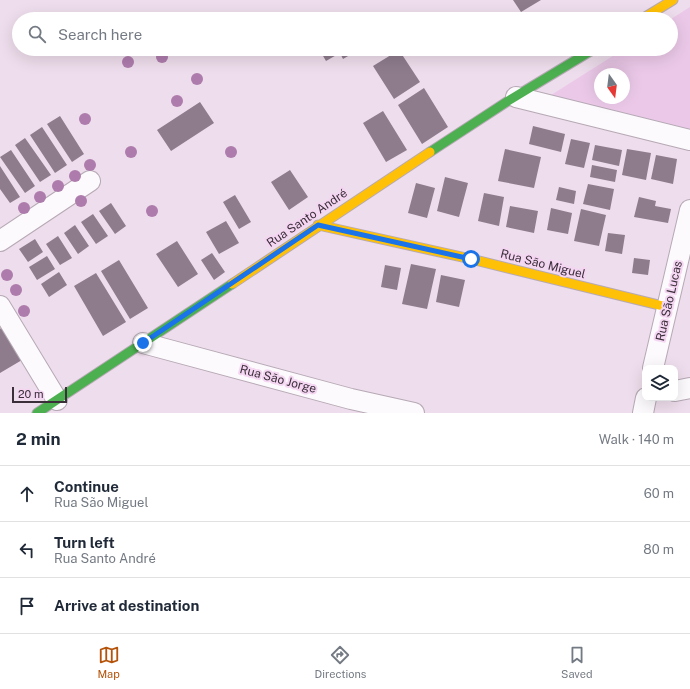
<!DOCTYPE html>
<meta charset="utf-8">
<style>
:root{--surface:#fff;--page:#f2f2f3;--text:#1f2937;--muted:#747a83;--line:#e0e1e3;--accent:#b45309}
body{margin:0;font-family:"Public Sans",sans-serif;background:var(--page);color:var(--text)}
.controls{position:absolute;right:12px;bottom:12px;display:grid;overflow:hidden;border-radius:8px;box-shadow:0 4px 16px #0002}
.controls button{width:36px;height:36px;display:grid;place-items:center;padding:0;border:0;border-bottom:1px solid var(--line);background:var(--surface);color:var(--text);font:20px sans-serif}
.compass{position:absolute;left:594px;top:68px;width:36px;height:36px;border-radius:50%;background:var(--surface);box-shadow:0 4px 16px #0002;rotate:166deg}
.scale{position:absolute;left:12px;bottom:10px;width:55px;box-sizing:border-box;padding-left:4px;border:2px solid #3b2f3a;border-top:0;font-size:11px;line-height:14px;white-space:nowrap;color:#3b2f3a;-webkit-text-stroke:3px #f5d6f2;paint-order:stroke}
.stop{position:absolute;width:12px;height:12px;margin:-9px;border:3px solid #1a73e8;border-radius:50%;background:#fff}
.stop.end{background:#1a73e8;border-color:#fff;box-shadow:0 1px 4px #0008}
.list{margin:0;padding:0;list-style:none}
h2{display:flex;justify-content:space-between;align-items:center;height:52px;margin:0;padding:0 16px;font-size:17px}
h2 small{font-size:13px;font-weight:400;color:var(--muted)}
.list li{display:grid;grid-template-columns:26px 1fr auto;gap:12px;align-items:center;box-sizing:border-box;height:56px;padding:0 16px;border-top:1px solid var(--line)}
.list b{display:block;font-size:15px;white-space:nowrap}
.list p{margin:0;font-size:13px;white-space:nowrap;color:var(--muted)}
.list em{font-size:13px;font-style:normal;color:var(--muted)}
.icon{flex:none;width:22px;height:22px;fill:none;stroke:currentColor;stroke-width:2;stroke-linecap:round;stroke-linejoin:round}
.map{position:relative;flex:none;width:690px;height:413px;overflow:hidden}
.search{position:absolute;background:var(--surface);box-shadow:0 4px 16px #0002;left:12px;right:12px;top:12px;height:44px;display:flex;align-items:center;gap:10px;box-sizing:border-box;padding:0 14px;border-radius:22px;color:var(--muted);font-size:15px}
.sheet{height:220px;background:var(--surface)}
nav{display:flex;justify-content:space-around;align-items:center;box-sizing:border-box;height:56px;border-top:1px solid var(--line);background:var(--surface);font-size:11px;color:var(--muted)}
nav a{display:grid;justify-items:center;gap:2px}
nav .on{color:var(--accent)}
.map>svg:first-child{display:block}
</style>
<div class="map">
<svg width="690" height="413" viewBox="0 0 690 413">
<rect width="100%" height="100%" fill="#eeddec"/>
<path fill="#ebc8e8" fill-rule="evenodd" d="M690 7V132L548 97 624 49H671V19ZM600 74H624V98H600Z"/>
<path fill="#8e7c8d" d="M513 0H541L521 12Z
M319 49H360L343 59 340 53 326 61Z
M399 50 420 82 394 99 373 66Z
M424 88 448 127 422 144 398 105Z
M200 102 214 123 171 151 157 130Z
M383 111 407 150 386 162 363 123Z
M60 116 84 154 72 162 47 124Z
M533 126 565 134 561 152 529 144Z
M42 127 67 165 55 173 30 135Z
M25 138 51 175 40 182 15 145Z
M571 139 590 143 584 168 565 164Z
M595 145 622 150 619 166 592 160Z
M505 149 541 157 534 188 498 181Z
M627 149 651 153 646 180 622 175Z
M11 150 35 186 25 193 0 157Z
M656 155 677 159 673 184 651 179Z
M592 165 617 170 615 182 590 177Z
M0 166 20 197 10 203 0 189Z
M290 170 308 197 289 210 271 182Z
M445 177 468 183 459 217 437 211Z
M416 183 435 188 427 218 408 213Z
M588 184 614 189 610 210 583 204Z
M559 187 576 191 574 204 556 200Z
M484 193 504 197 499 226 478 221Z
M235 195 251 222 239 229 223 202Z
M639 197 656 201 655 206 671 209 668 223 634 217Z
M111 203 126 226 115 234 99 211Z
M510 206 538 211 534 233 506 227Z
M551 208 572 213 568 234 547 230Z
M581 209 606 215 599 246 574 241Z
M93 214 108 236 96 244 81 222Z
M226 221 239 243 219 254 206 232Z
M75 225 89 246 78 254 64 233Z
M608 233 625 235 622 254 605 251Z
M58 236 72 258 60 265 46 244Z
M35 239 43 252 28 262 19 249Z
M177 241 198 274 178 287 156 254Z
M212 253 225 272 214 280 201 260Z
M47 256 55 269 37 280 29 267Z
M634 258 650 260 648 275 632 273Z
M119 260 148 308 130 319 101 271Z
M411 264 436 269 427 309 402 304Z
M385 265 401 268 397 290 381 287Z
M59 272 67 285 49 297 41 284Z
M96 273 126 322 103 336 74 286Z
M441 275 465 280 459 307 436 302Z
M2 327 22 360 0 373V329Z"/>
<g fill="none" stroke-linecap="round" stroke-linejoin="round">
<defs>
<path id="street" d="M516 97 690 140
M0 241 90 181
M0 306 57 400
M143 343 351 399 414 413
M653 368 690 210
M675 391 690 388
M643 413 646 398"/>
<path id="fast" d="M430 152 508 101 594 49
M37 413 232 284"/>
<path id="slow" d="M642 19 673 0
M318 225 471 259 667 307
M232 284 430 152"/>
</defs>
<use href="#street" stroke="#b6a9b5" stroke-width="22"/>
<use href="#fast" stroke="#b6a9b5" stroke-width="11"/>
<use href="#slow" stroke="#b6a9b5" stroke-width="11"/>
<use href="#street" stroke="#fcfafc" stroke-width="20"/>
<use href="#fast" stroke="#4caf50" stroke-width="9"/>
<use href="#slow" stroke="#ffc107" stroke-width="9"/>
</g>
<g fill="#ae7cac">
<circle cx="162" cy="57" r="6"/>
<circle cx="128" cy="62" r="6"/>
<circle cx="197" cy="79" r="6"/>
<circle cx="177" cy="101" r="6"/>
<circle cx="85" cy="119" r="6"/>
<circle cx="131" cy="152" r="6"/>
<circle cx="231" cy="152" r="6"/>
<circle cx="90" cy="165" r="6"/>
<circle cx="75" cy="176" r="6"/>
<circle cx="58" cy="186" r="6"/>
<circle cx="40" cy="197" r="6"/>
<circle cx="81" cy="201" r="6"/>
<circle cx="24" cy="208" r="6"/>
<circle cx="152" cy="211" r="6"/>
<circle cx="7" cy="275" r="6"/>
<circle cx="16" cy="290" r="6"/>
<circle cx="24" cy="311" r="6"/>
</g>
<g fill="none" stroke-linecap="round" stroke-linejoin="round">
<path stroke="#1a73e8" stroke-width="5" d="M143 343 318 225 471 259"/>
</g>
<g text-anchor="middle" stroke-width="4" stroke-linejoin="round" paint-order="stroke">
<g font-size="12" fill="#3b2f3a" stroke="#f5d6f2">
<text transform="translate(307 218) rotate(-34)" y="4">Rua Santo André</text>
<text transform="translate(543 264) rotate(14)" y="4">Rua São Miguel</text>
<text transform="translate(669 301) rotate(-77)" y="4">Rua São Lucas</text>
<text transform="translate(278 379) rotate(15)" y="4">Rua São Jorge</text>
</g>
</g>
</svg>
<div class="controls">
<button><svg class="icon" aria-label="layers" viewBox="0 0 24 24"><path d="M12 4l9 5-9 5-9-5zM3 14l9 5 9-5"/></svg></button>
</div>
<svg class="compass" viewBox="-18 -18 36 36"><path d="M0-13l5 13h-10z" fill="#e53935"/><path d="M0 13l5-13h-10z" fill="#747a83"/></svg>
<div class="scale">20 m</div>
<div class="stop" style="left:471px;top:259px"></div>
<div class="stop end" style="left:143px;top:343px"></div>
<div class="search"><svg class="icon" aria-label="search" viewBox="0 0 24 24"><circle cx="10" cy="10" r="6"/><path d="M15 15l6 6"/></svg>Search here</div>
</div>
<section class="sheet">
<h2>2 min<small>Walk · 140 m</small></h2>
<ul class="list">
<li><svg class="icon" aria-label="ahead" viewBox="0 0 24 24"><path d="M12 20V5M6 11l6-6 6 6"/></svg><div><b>Continue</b><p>Rua São Miguel</p></div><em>60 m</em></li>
<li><svg class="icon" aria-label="left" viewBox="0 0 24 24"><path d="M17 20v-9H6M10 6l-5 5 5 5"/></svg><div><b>Turn left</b><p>Rua Santo André</p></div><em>80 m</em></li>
<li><svg class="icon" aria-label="arrive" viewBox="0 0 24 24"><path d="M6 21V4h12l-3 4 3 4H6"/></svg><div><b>Arrive at destination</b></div></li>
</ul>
</section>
<nav>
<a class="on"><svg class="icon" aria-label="map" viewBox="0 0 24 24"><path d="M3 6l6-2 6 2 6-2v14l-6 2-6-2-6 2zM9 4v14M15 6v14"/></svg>Map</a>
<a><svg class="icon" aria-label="directions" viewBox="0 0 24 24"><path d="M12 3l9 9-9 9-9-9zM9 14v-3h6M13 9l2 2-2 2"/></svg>Directions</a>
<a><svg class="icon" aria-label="saved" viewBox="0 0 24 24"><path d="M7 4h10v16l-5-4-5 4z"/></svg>Saved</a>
</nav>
